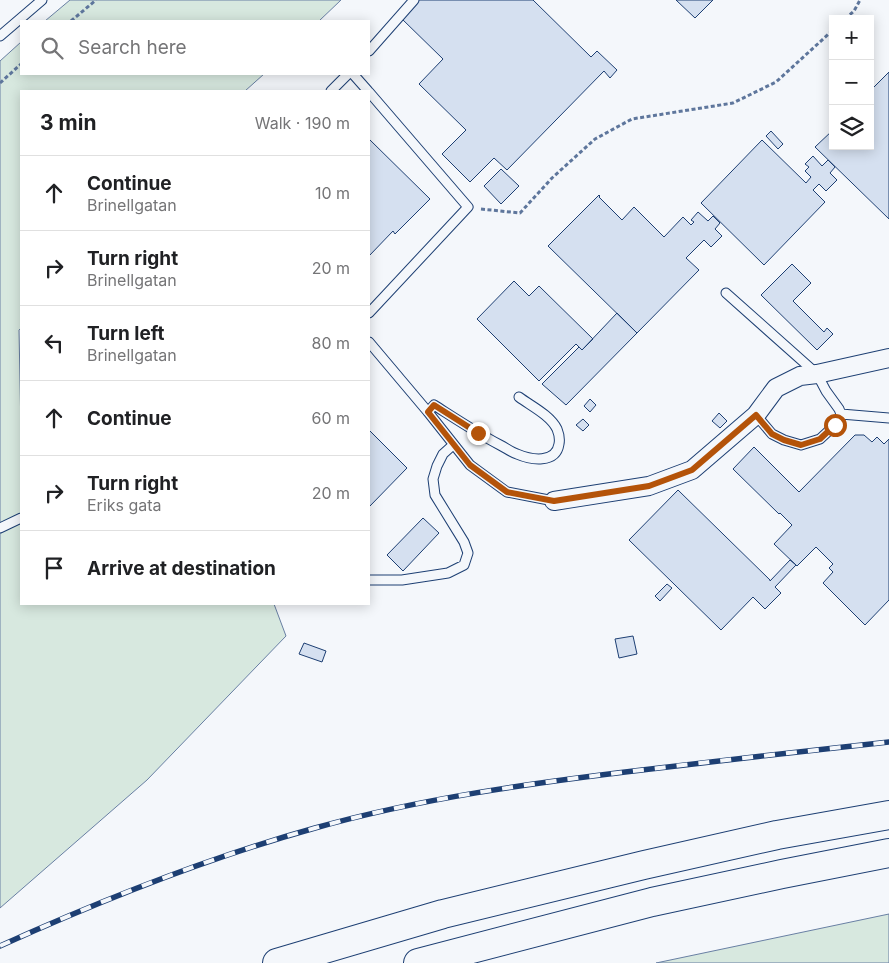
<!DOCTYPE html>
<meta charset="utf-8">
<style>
:root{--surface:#fff;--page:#f6f6f6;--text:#202124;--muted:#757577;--line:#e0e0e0}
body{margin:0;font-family:Inter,sans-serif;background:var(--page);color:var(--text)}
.controls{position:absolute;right:15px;top:15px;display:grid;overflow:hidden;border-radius:0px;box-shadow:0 2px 12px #0003}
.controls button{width:45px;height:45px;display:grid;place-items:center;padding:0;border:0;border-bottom:1px solid var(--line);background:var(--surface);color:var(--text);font:25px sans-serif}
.stop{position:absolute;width:15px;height:15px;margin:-11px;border:4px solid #b45309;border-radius:50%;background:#fff}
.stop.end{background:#b45309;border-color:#fff;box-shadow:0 1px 5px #0008}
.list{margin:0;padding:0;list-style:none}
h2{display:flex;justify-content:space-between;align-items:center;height:65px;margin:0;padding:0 20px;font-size:21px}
h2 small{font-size:16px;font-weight:400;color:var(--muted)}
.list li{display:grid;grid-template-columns:32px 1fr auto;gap:15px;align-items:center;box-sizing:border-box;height:75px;padding:0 20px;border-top:1px solid var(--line)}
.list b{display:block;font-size:19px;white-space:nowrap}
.list p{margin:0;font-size:16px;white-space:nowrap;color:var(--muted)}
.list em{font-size:16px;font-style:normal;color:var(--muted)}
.icon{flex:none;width:28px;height:28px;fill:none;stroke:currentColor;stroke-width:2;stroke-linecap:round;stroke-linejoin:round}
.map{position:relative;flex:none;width:889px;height:963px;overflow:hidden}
.search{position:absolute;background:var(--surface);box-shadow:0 2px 12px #0003;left:20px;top:20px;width:350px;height:55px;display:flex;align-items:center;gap:12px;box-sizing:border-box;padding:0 18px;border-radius:0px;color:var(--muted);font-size:19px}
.panel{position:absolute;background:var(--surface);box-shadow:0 2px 12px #0003;left:20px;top:90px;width:350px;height:515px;border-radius:0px}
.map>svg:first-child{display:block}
</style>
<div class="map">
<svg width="889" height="963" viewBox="0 0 889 963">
<rect width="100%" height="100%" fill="#f4f7fb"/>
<path fill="#d7e8df" stroke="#687fa3" d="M70 0H341L319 21H45Z
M21 42V74H264L245 91H21V328L19 330 21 432V604H274L286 636 147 780 0 908V61Z
M889 914V963H656Z"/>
<path fill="#d5e0f0" stroke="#1d3f73" d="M419 0H533L591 57 597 51 617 70 610 78 604 71 507 170 494 158 470 182 442 154 466 130 419 84 443 59 401 18Z
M676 0H713L695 18Z
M889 72V219L815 147 833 130V146H870V91Z
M771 131 783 144 778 149 766 136Z
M369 139 430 199 395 234 393 231 369 256Z
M762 140 806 183 811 177 805 171 809 167 805 164 813 156 822 166 828 160 835 167 830 173 837 180 826 191 819 184 813 190 825 202 764 265 701 203Z
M501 169 519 186 501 204 484 186Z
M599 195 600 196 599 197 622 220 634 207 664 237 683 217 691 225 694 222 691 220 698 212 708 221 713 216 720 223 715 229 722 236 711 247 704 240 686 258 699 270 637 333 548 246Z
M792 264 811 283 793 301 824 332 827 328 833 334 817 350 761 295Z
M514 281 529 296 539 286 593 339 582 350 576 344 539 381 477 319Z
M617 313 637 333 566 405 542 384 579 347 582 350Z
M590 399 596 405 590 412 584 406Z
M719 413 727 421 720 428 712 421Z
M583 419 589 425 583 431 576 425Z
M369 430 407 468 369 507Z
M855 435H864L872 442 877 437 884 444 889 439V600L865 625 823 583 833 572 829 568 833 564 816 547 797 566 774 544 792 525 780 513 779 514 733 469 754 447 799 492Z
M678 490 770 580V581L790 560 796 565 775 587 781 593 765 609 753 597 721 630 629 540Z
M423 518 439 533 403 571 387 555Z
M667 584 672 588 660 601 655 596Z
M633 636 637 654 619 658 615 639Z
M304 643 326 651 322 662 299 654Z"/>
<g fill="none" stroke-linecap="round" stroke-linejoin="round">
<defs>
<path id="service" d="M0 36 42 0
M369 51 414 0
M353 74 368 91
M331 91 348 74
M369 92 468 207 369 313
M726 293 817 374 826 391 839 409 841 414 840 419 835 425 820 439 801 445 784 440 772 434 756 415
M369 342 428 412 470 465 507 492 554 501
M428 412 434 405C456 419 477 433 500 445 506 448 511 452 517 454 531 460 556 464 559 444 560 439 559 434 557 429 550 415 531 406 519 397
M841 414 889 418
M0 528 21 518
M369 580H402L448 573 464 565 468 553 464 542 435 495 433 479 437 466 443 454 453 445"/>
<path id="minor" d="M554 501 649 486 692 470 756 415 776 388 800 376 817 374 889 358"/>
<path id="motorway" d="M277 963 443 914 644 865 777 835 889 815
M418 963 652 902 782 874 889 853"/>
</defs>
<use href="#service" stroke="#1d3f73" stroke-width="11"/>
<use href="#minor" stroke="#1d3f73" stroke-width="20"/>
<use href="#motorway" stroke="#1d3f73" stroke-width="30"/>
<path stroke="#5e769c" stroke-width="3" stroke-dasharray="4 2.5" stroke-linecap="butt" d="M845 19 854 11 860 0
M71 21 96 0
M0 83 21 64
M481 209 520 213 552 178 595 139 632 119 733 103 776 82 833 30"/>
<use href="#service" stroke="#f4f7fb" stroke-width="9"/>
<use href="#minor" stroke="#f4f7fb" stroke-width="18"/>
<use href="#motorway" stroke="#f4f7fb" stroke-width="28"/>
<defs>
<path id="rail" d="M0 946C102 900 207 858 315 828 422 798 532 783 642 770 724 760 807 751 889 742"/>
</defs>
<use href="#rail" stroke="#1d3f73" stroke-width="5.5"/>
<use href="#rail" stroke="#f4f7fb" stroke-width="4" stroke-dasharray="11" stroke-linecap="butt"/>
</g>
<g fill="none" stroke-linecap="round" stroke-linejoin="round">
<path stroke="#b45309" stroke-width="6" d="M478 433 434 405 428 412 470 465 507 492 554 501 649 486 692 470 756 415 772 434 784 440 801 445 820 439 835 425"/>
</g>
</svg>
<div class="controls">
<button>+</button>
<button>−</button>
<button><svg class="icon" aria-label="layers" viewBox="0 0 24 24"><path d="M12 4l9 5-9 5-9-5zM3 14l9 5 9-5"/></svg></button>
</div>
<div class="stop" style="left:835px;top:425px"></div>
<div class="stop end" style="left:478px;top:433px"></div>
<div class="search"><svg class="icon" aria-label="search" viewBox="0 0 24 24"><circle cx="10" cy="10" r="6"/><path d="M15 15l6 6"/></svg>Search here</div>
<section class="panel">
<h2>3 min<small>Walk · 190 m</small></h2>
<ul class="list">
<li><svg class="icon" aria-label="ahead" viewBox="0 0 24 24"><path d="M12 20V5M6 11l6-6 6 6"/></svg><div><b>Continue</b><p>Brinellgatan</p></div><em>10 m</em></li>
<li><svg class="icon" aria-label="right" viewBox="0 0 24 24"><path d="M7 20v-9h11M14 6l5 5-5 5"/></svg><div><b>Turn right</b><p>Brinellgatan</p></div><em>20 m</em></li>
<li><svg class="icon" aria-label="left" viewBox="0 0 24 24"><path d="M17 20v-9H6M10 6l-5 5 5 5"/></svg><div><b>Turn left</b><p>Brinellgatan</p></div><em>80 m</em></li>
<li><svg class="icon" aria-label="ahead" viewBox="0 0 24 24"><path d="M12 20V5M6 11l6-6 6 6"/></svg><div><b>Continue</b></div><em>60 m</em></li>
<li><svg class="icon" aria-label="right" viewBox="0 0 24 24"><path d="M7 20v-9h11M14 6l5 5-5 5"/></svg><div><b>Turn right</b><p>Eriks gata</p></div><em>20 m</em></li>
<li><svg class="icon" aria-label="arrive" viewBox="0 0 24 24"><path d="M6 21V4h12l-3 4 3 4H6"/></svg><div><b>Arrive at destination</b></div></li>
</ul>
</section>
</div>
